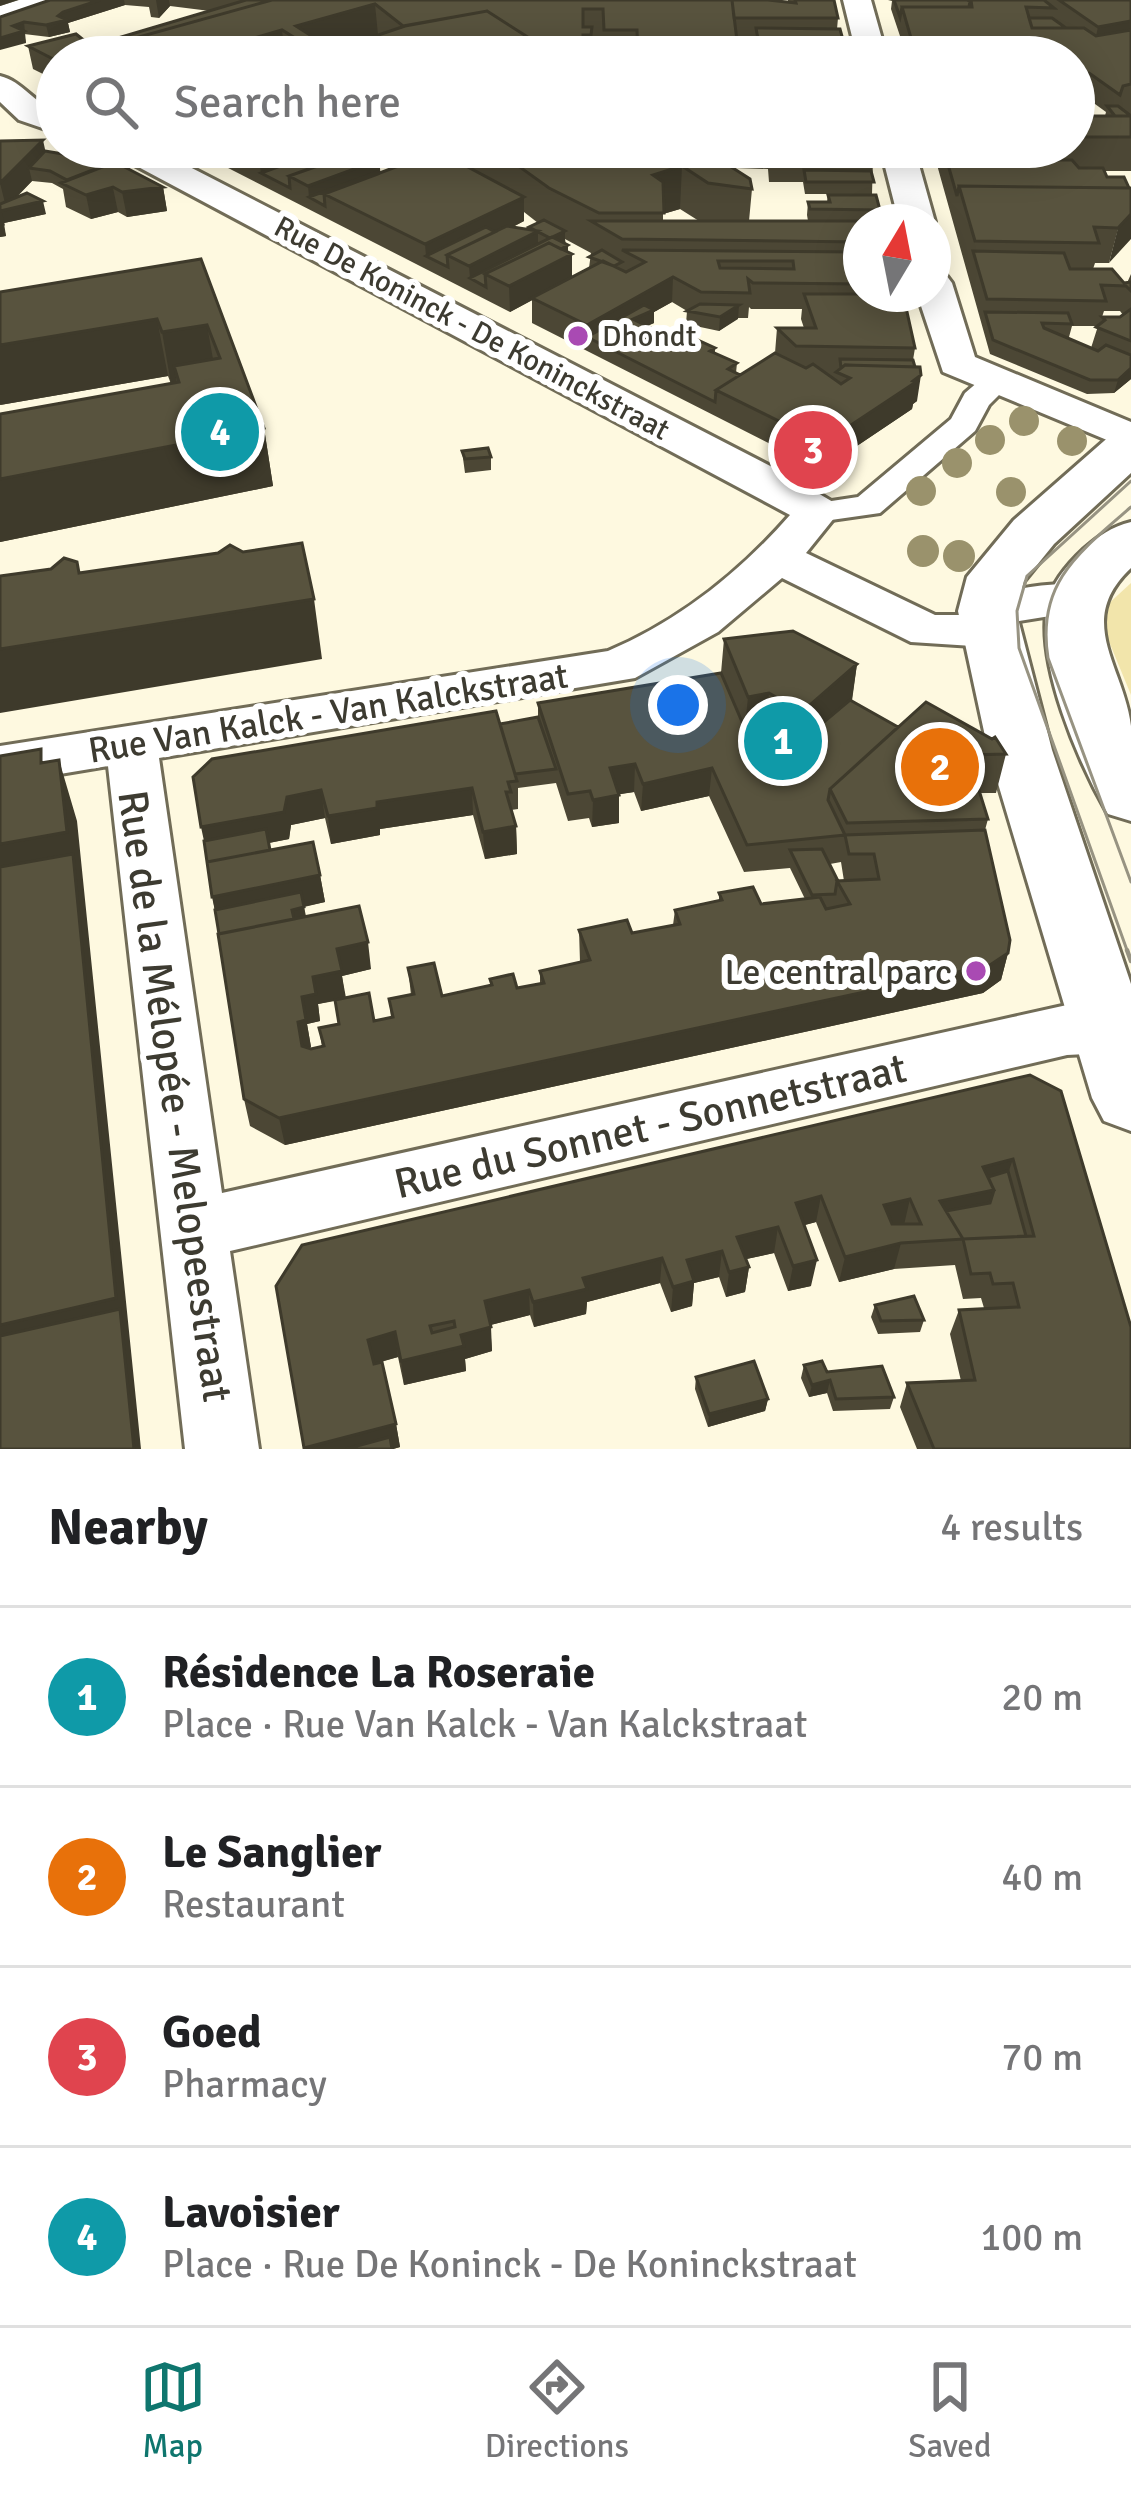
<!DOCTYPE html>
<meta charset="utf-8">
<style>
:root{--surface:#fff;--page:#f6f6f6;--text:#202124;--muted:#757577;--line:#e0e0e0;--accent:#0f766e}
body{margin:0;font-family:Signika,sans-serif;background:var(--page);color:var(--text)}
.compass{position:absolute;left:843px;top:204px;width:108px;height:108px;border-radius:50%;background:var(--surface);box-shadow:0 6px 30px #0003;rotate:10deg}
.you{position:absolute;left:678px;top:705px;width:42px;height:42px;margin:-30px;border:9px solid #fff;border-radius:50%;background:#1a73e8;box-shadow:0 0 0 18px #1a73e833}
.badge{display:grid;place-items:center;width:78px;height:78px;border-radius:50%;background:var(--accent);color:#fff;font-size:39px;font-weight:700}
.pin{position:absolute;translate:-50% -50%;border:6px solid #fff;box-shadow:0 3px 12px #0006}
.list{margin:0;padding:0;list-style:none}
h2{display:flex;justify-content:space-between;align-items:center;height:156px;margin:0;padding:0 48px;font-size:51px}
h2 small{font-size:39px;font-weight:400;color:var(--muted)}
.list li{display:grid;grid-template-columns:78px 1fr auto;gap:36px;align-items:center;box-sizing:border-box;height:180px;padding:0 48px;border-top:3px solid var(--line)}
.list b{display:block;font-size:45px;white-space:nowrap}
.list p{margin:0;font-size:39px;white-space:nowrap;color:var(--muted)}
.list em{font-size:39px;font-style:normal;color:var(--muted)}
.icon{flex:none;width:66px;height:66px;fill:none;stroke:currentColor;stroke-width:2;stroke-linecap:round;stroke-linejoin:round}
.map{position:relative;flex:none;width:1131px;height:1449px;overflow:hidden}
.search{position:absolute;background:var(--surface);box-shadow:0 6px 30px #0003;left:36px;right:36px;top:36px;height:132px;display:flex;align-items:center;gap:30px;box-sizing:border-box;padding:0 42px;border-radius:66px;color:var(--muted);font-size:45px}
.sheet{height:876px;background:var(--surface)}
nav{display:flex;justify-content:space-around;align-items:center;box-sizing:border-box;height:168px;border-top:3px solid var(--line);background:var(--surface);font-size:33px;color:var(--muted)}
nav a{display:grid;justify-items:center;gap:6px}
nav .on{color:var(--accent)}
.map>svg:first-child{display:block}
</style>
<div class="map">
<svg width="1131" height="1449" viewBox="0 0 1131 1449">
<rect width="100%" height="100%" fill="#fef9e0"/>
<path fill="#f2e5ab" d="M1131 583V695L1101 622 1106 606Z"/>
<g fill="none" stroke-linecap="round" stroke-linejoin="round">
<defs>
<path id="pedestrian" d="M997 373 1012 382 989 405 975 431 880 513 817 522 805 519 800 512 805 505 858 497 951 419 965 393 986 375Z"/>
<path id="minor" d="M19 0H62L58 6 0 25V6Z
M843 0H871L887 57H857Z
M0 76C22 81 35 104 57 112V133L19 120 0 102Z
M109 147H151L782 472 833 502 839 512 806 553 935 615H966L963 611 970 600C1006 591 1058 578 1094 587L1101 598 1094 609 1007 623 1012 631 1005 642 988 647 911 642 782 578 718 632 635 678 159 758 222 1193 1067 1005 1106 1003 1127 1010 1131 1018 1127 1046 1106 1053 1067 1055 230 1251 259 1449H185L108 766 0 784V746L608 651C679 621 740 572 790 515L114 154Z
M880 147H914L935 222 933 225 899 222Z
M933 272 946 275 952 283 975 357 1131 422V450L943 372 917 294H933Z"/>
<path id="tertiary" d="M1131 429V473L1054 544 1024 581 1016 611 1052 750 1131 984V1131L1104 1121 1092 1098 988 750 958 611 967 577 1014 520 1112 434Z
M1131 522V568C1074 621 1124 667 1131 726 1131 757 1131 790 1131 821L1108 814C1079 763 1034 661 1048 602 1052 582 1069 563 1084 549 1099 536 1111 527 1131 522Z"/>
</defs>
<use href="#pedestrian" stroke="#716c57" stroke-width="6"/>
<use href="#minor" stroke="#716c57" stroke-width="6"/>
<use href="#tertiary" stroke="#716c57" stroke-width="6"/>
<use href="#pedestrian" fill="#fff" fill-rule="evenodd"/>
<use href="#minor" fill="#fff" fill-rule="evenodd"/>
<use href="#tertiary" fill="#fff" fill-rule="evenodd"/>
<path stroke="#979382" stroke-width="3" d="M1131 507C1079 552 1036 583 1048 658L1131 882
M1128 953 1019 648 1017 611 1027 576 1131 481"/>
<path stroke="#979382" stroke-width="4.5" d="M1127 950 1131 961"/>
</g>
<g fill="#9a926c">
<circle cx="1024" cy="421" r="15"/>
<circle cx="990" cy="440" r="15"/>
<circle cx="1072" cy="441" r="15"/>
<circle cx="957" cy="463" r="15"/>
<circle cx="921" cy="491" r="15"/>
<circle cx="1011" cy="492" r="15"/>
<circle cx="923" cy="551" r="16"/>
<circle cx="959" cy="556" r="16"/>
</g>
<path fill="#4c4735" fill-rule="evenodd" d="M50 0H768L788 2V0H834L838 18 837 29 843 40 842 51 847 57H603V41H592V57H57V81L33 69 28 46H91L210 11 170 6 159 18 151 17 149 7 125 5 68 23 70 32 49 37 24 34 26 43 0 17ZM737 40H755L754 50 738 49Z
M888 0H1131V171H1104L1107 177 1129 188 1109 263H1095L1093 269 1124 283H1127L1131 274V379L1114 393 1087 394 990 354 932 147H1074V116H1105L1106 112 1084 96H1074V57H907L891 9 892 1ZM1104 311H1120L1123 315 1120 317H1102ZM1072 326H1098L1091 348 1064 337H1069Z
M0 141 103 166 163 187 167 211 127 217 118 212 91 219 66 207 63 189 52 183 32 181 16 198 46 214 4 223 6 236 0 237Z
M187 147H337L338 158 369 148 367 147H407V158L380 168V173L427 155 416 147H869L873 159 872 194H805L803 182H769L768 169 734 168 752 189 749 221H808L807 215 808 202H827L828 195 880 210 878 221 861 222V294L915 348 913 360 917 401 913 404 912 409 836 460H802L532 323V300L510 312ZM680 209 699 221H663V214ZM524 212 538 223 529 227V230L513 227 524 221ZM565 239 591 253 589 268 572 277ZM672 302 687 311 686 324 719 331 738 318H748L749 307 751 309H802L801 319 804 328H777L775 353 740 375 736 373 737 363 715 353V348L659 332 647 326 654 323V312Z
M201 259 264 428 273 486 0 542V414L171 384 168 376 0 405Z
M462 451 491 457V470L465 473Z
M724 639 857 664 852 701 898 727 1006 754 996 793H980L988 819 985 830 1008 953 1001 980 983 993 285 1145 250 1126 244 1099 204 841 500 724 538 717V703L721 673ZM762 754 776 762 769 768 761 766 756 755ZM556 783 568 821 589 818 592 827 619 823V794L634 792 641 811 709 796 744 872 790 868 805 899 761 904 719 893V901L675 910 673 925 632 933 579 930 580 962 540 971V983L517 988 490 979V985L442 996 408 968 411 995 389 999 391 1017 374 1021 345 998 342 976 371 969 306 916 304 907 325 902 320 875 270 850 269 843 289 839 291 825 325 818 331 844 380 835V829L473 815 485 859 517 854 516 826 511 810 518 809V788ZM841 862 844 881H838L830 864ZM335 1001 338 1024 319 1028 322 1047 311 1049 307 1048 311 1047 307 1024 320 1021 318 1004Z
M1030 1075 1131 1449H917L900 1407 907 1383 961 1381 950 1334 959 1310 984 1308 981 1298 963 1299 955 1265 894 1269 839 1282 816 1222 804 1225 811 1286 788 1291 774 1253 746 1259 749 1267 745 1292 726 1297 719 1277 694 1283 692 1306 671 1312 660 1283 587 1302 586 1314 534 1327 530 1315 490 1325 492 1351 465 1359 466 1371 404 1385 398 1357 374 1364 396 1424 400 1447 393 1449H304L276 1286Z
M875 1305 924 1320 920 1332 878 1334 871 1317Z
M804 1365 894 1397 890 1409 833 1411 827 1393 809 1397 801 1378Z
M696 1377 768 1399 765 1411 708 1427 695 1389Z"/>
<path fill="#3e3a2b" d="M0 0H18L0 6Z
M100 0H124L125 5 68 23 70 32 49 37 46 25 63 12Z
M156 0H169L170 6 159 18Z
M375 4 378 35 319 53 296 26Z
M1131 21V52L1091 58 1098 27Z
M24 22 26 43 0 50V38L13 26Z
M282 30 285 57H189Z
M43 140 48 163 29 168 32 181 6 207 0 183Z
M226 147H289L227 156Z
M292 147H337L338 158 276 181 261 173 259 161Z
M402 147H407V158L380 168 381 179 309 197 308 186Z
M454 147H471L472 173 456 178Z
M682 166 680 209 663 214 653 175Z
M163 187 167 211 127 217 122 192Z
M113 188 118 212 91 219 86 195Z
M524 197V221L451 257 447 255 426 256 425 244Z
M43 201 46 214 4 223 0 211Z
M1131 214V239L1109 263 1118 228Z
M0 224H3L6 236 0 237Z
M538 231V256L470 278 469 266Z
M565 231V243L550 238Z
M568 245V256L572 254V279L510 312 509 286Z
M673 277 672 302 654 312V323L633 332 587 337 586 351 587 325Z
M739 305 738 319 719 331 720 317Z
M157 319 168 376 0 405V345Z
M207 325 217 382 174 366 178 389 172 390 162 332Z
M1131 368V379L1114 393 1118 380Z
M921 375 917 401 913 404 912 409 836 460 839 433Z
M264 428 273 486 0 542V479Z
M314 599 322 659 0 713V649Z
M857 664 848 725 794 773 802 712Z
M769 693 762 754 742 758 748 697Z
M59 760 77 821 141 1449H134L0 1363V844Z
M635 764 634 792 609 796 610 768Z
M712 768 709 796 641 811 643 784Z
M472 788 473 815 380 829V835L331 844 328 816 377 802Z
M321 790 325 818 291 825 289 839 207 855 201 827 287 797Z
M619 795V823L592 827 593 800Z
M516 826 517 854 485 859 483 832Z
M320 875 325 902 218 925 212 897Z
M304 907 306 921 294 924 292 910Z
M368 942 371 969 342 976 346 998 318 1004 320 1021 307 1024 311 1047 303 1049 298 1022 302 997 313 977 337 949Z
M1008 953 1001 980 983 993 285 1145 279 1118Z
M1013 1159 1004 1185 984 1190 983 1167Z
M994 1190 986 1216 937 1213 940 1201Z
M821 1196 816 1222 791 1229 796 1203Z
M910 1199 904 1225 877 1231 884 1205Z
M778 1227 774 1253 733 1262 737 1237Z
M901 1243 894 1269 839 1282 845 1257Z
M722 1251 719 1277 694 1283 692 1306 671 1312 673 1287 687 1260Z
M662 1258 660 1283 587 1302 586 1314 534 1327 533 1302 583 1278Z
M817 1260 811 1286 788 1291 793 1266Z
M749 1267 745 1292 726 1297 729 1272Z
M529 1290 530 1315 487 1326 485 1301Z
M491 1327 492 1351 465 1359 466 1371 404 1385 401 1361 461 1335Z
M395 1332 398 1357 372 1364 368 1340Z
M830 1380 827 1393 809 1397 812 1385Z
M768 1399 765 1411 708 1427 709 1414Z
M396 1424 400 1447 393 1449H304Z"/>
<path fill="#58533e" stroke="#3e3a2b" stroke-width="3" fill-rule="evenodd" d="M50 0H100L63 12 58 16 67 20 46 25 24 22 13 26 24 31 0 38V17Z
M246 0H272L67 57H57V61L28 46 76 34 91 46Z
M272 0H732L739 57H638L637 30H604L603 9H583V27H592L591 35H583V57H559L487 11 403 26 375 4 296 26 326 45 338 41 346 46 322 54 324 56 282 30 189 57H67Z
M732 0H768L796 3 795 0H834L838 18H734Z
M894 0H967L970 1 969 7H902L900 17Z
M971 0H1044L1054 8 1026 7 1032 28H1084L1096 36 1131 30V84L1123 86 1120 95 1089 73H1074V57H916L914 48 1054 50 1039 38H911L902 7H972Z
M1059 0H1131V21L1098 27Z
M487 11 559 57H325L322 54 405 26Z
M1029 18H1052L1066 28H1032Z
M756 28 840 29 843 40 758 39Z
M738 49 846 51 847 57H739Z
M1107 106H1118L1131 116H1115Z
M1074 116H1131V137H1074Z
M43 140 0 183V141Z
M253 147H258L242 153 243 164 227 156Z
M258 147H299L259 161 242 153Z
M372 147H402L379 156 368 149Z
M492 147H700L750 179 752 189 708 183 682 166 653 175 663 182 664 213H599L549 188Z
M770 147H869L873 159 771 158Z
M943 147H1021L1025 156 1056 155 1058 160H1072L1079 168H1103L1107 177H1124L1129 188 959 186 957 196Z
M1021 147H1036L1040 156H1025Z
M367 148 379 155 371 158 376 161 308 186 289 176Z
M45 151 87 158 103 166 67 180 50 171 29 168Z
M438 151 524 197 425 244 324 194Z
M319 152 335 160 289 176 290 188 261 173Z
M115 162 163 187 122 192 113 187 86 195 61 183Z
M804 170 871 171 874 182H806Z
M377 172 378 174 324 194 325 206 309 197Z
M959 186 1131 188V214L1118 228 1094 227 1099 243 975 241Z
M27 193 43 201 0 211 3 224H0V204Z
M828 195H876L880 210 810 209 808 202H830Z
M544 220 565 231 550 238 529 227Z
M591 221H890V222H861V242L622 239Z
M507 226 538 231 469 266 447 255Z
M486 227 495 232 447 255 448 267 426 256Z
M552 237 568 245 561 249 549 243 485 274 486 287 470 278Z
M549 243 572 254 509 286 485 274Z
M602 250 622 262 614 266 589 257Z
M622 250 861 252V284L753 283 748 279 750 293 701 292 673 277 587 325 532 298 603 261 626 272 645 262ZM718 261H793L794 269 720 268Z
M973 251 1064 253 1070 269H1112L1124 283 1131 282V291L1126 286 1101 285 1106 301 987 299Z
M201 259 264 428 0 479V414L179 382 174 366 220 358 207 325 162 332 157 319 0 345V292Z
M804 294H903L915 348 796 346 777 328H816Z
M700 304 739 305 720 317 687 311Z
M644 305 654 310 633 319 659 332 678 331 715 348 710 351 737 363 728 369 740 375 716 390 715 402 587 337Z
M1131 309V341L1096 327 1105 320 1102 317H1120Z
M985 312 1068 313 1072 324 1042 323 1044 328 1098 351 1106 345 1131 355V368L1118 380H1090L993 340Z
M775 353 806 368 813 364 841 384 850 378 836 372 845 365 920 367 921 375 913 381 916 382 839 433 805 434 716 390Z
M840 359 913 360 915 367 845 365 841 368Z
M488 448 491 457 465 459 462 451Z
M302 543 314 599 0 649V576L51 569 64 558 77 562 79 573 218 553 230 545 243 552Z
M793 631 857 664 802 712 769 693 748 697 724 639Z
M721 673 761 766 769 768 850 700 898 727 830 789 828 800 845 835 747 845 712 768 643 784 635 764 610 768 619 795 593 800 590 791 568 794 538 703Z
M926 702 992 739 995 737 1006 754 968 755 988 819 847 823 830 789Z
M496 711 517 781 508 782 511 792H506L516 826 483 832 472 788 377 802V808L328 816 321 790 287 797 284 812 201 827 193 777 212 759Z
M538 717 556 769 515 774 500 724Z
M41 749V763L59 760 67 832 0 844V756Z
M266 829 270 850 207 862 204 841Z
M985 830 1010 940 1008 953 990 965 279 1118 244 1099 218 934 359 906 368 942 337 949 342 971 313 977 316 994 302 997 306 1020 298 1022 302 1046 311 1049 324 1046 319 1028 339 1024 335 1000 369 993 374 1021 393 1017 389 999 414 994 408 968 434 963 442 996 492 985 490 979 513 974 517 988 544 983 540 971 590 960 579 930 627 920 632 933 680 924 675 910 722 900 719 893 753 887 761 904 820 897 826 909 850 904 837 881 879 879 874 854H849L845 835Z
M313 842 320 875 212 897 207 862Z
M822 849 838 881H837L835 894 812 895 790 850Z
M73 854 116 1298 0 1325V867Z
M301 892 304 907 292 910 294 919 219 934 215 910Z
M1030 1075 1061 1091 1131 1327V1449H934L907 1383 975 1380 959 1310 1019 1307 1013 1283 993 1284 990 1273 971 1274 963 1239 901 1243 845 1257 821 1196 796 1203 817 1260 793 1266 778 1227 737 1237 749 1267 729 1272 722 1251 687 1260 694 1281 673 1287 662 1258 583 1278 587 1289 533 1302 529 1290 485 1301 491 1327 461 1335 464 1346 401 1361 395 1332 368 1340 374 1364 382 1362 396 1424 304 1448 276 1286 302 1245ZM1013 1159 1034 1236 963 1239 940 1201 994 1190 983 1167ZM910 1199 921 1224H892L884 1205ZM454 1321 455 1327 432 1333 430 1326Z
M1008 1171 1026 1236 963 1239 946 1211 990 1203 994 1190 988 1177Z
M914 1296 924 1320 881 1321 875 1305Z
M120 1309 134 1449H0V1336Z
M754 1361 768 1399 709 1414 696 1377Z
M822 1361 827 1372 882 1366 894 1397 836 1399 830 1380 812 1385 804 1365Z
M390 1437 392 1449H346Z"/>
<g fill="#a94ab3" stroke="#fff" stroke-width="4.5">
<circle cx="578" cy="336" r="12"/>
<circle cx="976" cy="971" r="12"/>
</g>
<g text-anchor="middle" stroke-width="12" stroke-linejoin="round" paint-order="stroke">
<g font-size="30" fill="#3d3b31" stroke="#fff">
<text transform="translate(472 328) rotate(28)" y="10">Rue De Koninck - De Koninckstraat</text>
</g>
<g font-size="30" fill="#3d3b31" stroke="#fff" text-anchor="start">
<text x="602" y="346">Dhondt</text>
</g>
<g font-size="36" fill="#3d3b31" stroke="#fff">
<text transform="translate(328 712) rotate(-9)" y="13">Rue Van Kalck - Van Kalckstraat</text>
</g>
<g font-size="36" fill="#3d3b31" stroke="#fff" text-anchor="end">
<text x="952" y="984">Le central parc</text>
</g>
<g font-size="42" fill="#3d3b31" stroke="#fff">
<text transform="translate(176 1096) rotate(82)" y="15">Rue de la Mélopée - Melopeestraat</text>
<text transform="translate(650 1125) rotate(-13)" y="15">Rue du Sonnet - Sonnetstraat</text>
</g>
</g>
</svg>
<svg class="compass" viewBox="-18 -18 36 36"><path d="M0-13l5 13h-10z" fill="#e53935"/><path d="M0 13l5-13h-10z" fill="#757577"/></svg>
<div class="you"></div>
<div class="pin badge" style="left:783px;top:741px;background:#0f9aa8">1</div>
<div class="pin badge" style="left:940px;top:767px;background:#e8710a">2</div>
<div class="pin badge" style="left:813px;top:450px;background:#e0444e">3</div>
<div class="pin badge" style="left:220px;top:432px;background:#0f9aa8">4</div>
<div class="search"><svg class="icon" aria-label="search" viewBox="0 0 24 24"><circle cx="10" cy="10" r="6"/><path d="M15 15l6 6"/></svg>Search here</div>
</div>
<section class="sheet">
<h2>Nearby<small>4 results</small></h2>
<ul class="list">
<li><span class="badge" style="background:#0f9aa8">1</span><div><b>Résidence La Roseraie</b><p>Place · Rue Van Kalck - Van Kalckstraat</p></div><em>20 m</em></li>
<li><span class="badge" style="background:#e8710a">2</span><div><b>Le Sanglier</b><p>Restaurant</p></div><em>40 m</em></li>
<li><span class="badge" style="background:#e0444e">3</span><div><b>Goed</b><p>Pharmacy</p></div><em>70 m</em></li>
<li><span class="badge" style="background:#0f9aa8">4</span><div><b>Lavoisier</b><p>Place · Rue De Koninck - De Koninckstraat</p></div><em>100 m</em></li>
</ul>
</section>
<nav>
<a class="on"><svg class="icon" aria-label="map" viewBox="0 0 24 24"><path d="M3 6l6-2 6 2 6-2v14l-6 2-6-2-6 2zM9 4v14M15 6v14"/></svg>Map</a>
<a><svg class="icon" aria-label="directions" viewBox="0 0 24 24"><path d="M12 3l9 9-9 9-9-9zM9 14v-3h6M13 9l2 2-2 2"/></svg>Directions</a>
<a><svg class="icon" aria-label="saved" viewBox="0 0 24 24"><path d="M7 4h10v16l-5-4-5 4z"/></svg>Saved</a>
</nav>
